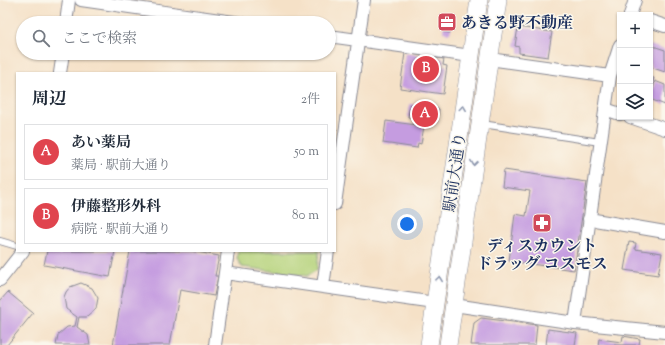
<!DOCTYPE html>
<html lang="ja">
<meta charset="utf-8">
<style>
:root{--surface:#fff;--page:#f6f6f7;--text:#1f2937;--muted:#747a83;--line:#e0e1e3;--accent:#d1495b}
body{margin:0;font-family:"Sorts Mill Goudy","Noto Serif JP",serif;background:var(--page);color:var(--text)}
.controls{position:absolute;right:12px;top:12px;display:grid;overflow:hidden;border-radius:0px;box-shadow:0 1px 3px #0004}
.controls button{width:36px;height:36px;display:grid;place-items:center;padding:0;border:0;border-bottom:1px solid var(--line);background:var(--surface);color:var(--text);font:20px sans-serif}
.you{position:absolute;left:407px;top:224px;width:14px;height:14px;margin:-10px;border:3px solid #fff;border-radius:50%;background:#1a73e8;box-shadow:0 0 0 6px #1a73e833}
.badge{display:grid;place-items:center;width:26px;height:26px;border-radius:50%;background:var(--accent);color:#fff;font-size:13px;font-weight:700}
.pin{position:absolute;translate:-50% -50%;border:2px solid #fff;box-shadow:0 1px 4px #0006}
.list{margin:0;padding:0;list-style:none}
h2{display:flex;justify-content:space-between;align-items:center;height:52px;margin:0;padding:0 16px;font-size:17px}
h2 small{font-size:13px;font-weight:400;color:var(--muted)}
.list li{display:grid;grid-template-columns:26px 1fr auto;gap:12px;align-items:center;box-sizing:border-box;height:56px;margin:0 8px 8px;padding:0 8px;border:1px solid var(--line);border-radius:0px}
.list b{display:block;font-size:15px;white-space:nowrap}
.list p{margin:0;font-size:13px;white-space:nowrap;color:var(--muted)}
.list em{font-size:13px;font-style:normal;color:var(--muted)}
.icon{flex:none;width:22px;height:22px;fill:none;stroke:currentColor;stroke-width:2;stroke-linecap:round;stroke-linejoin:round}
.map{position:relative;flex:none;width:665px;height:345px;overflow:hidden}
.search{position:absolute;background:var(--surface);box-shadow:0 1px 3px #0004;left:16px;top:16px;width:320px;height:44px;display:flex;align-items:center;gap:10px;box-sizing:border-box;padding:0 14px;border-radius:22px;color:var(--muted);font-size:15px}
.panel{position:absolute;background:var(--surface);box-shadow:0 1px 3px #0004;left:16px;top:72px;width:320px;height:180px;border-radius:0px}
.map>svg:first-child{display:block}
</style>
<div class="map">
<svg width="665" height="345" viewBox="0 0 665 345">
<rect width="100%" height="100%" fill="#fbf7ec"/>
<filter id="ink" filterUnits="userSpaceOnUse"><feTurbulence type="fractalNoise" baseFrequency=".025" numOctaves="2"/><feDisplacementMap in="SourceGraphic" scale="8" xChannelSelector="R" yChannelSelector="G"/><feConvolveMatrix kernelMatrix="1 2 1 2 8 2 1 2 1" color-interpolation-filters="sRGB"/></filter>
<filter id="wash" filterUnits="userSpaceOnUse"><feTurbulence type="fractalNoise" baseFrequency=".012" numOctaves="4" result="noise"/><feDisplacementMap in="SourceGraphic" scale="16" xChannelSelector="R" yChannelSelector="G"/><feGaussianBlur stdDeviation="0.9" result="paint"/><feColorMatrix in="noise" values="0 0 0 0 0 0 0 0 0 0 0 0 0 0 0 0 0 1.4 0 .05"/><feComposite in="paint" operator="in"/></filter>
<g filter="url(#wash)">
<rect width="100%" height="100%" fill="#f5e1c7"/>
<path fill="#b4d279" stroke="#68806c" d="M238 251H319L317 270 307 276 242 267 237 259Z"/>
<g id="blocks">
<path fill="#c59ce0" d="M445 15 454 16 450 33 443 32Z
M518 27 552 32 548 57 519 53V47L515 46Z
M650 45 665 50V72L650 67Z
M405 53 444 59 443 65 447 66 443 94 400 88Z
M650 77 654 78 650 91Z
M655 81 665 85V105L650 99Z
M410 104 439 109 437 122 408 117Z
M386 121 424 126 421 144 418 143 417 148 383 143Z
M504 170 587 182 574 270 509 261 515 214 526 216 530 191 502 187Z
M629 242 636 243 635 249 662 253 658 275 624 270Z
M47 251H115L110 277 44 265Z
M130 251H191L219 256 215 276H218L214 296 180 290 170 345H113Z
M81 283 92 288 98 298 96 309 87 317H79L77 327 88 335 90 345H56L58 335 67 327 75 326 77 317 66 309 64 297 66 292 70 287Z
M8 292 33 313 7 345H0V301Z
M481 318 537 325 535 345H471L474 323Z
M548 329 577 333 575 345H546Z
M623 336 640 339 639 345H598L599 339 622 342Z"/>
</g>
</g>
<g filter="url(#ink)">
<use href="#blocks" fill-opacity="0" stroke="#888892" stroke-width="1"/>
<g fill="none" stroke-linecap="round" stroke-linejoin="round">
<defs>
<path id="lane" d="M482 124 600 142
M0 241 17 246"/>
<path id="street" d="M81 0 241 23
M630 15 635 0
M650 21 665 26
M66 23 69 0
M329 36 471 56
M489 59 610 76
M60 73 63 53
M605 109 620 114
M630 117 665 129
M335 204 364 0
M589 219 665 232
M225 273 435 303
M0 280 23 251
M323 286 328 251
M454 305 575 323 665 332
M575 323 610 76 620 45
M215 345 228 251"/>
<path id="secondary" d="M429 345 479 0
M448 345 498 0"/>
</defs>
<use href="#lane" stroke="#888892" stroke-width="8"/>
<use href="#street" stroke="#888892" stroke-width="14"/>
<use href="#secondary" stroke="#888892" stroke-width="18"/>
<use href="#lane" stroke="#fff" stroke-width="6"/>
<use href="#street" stroke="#fff" stroke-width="12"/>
<use href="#secondary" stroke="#fff" stroke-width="17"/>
</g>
<defs><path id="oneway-chevron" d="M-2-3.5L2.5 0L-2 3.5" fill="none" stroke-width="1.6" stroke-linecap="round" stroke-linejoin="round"/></defs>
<g stroke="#8d97ae">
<use href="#oneway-chevron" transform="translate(463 108) rotate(-82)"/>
<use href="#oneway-chevron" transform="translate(474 163) rotate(98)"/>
<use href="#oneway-chevron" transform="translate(439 279) rotate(-82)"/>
</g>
</g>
<defs>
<symbol id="office-square" viewBox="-11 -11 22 22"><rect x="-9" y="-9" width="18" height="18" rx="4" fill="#d1495b" stroke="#fbf7ec"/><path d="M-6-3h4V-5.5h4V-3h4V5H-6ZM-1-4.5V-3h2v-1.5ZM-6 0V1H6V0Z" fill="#fff"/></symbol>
<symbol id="pharmacy-square" viewBox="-11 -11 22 22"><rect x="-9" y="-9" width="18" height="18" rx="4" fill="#d1495b" stroke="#fbf7ec"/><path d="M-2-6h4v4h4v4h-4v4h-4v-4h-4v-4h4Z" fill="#fff"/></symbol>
</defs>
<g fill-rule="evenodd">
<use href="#office-square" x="436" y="11" width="22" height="22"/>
<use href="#pharmacy-square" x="531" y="212" width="22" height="22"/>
</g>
<g text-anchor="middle" stroke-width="3" stroke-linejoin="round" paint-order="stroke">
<g font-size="16" font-weight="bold" fill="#1b2f5e" stroke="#fbf7ec" text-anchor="start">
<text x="461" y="28">あきる野不動産</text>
<text x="542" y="251" text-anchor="middle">ディスカウント<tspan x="542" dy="18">ドラッグ コスモス</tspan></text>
</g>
<g font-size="16" fill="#1b2f5e" stroke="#fbf7ec">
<text transform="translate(454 172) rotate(-82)" y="6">駅前大通り</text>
</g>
</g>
</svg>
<div class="controls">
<button>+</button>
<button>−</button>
<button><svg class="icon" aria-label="layers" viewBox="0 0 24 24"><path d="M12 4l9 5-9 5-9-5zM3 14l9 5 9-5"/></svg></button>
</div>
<div class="you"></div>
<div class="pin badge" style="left:425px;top:114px;background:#e0444e">A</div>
<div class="pin badge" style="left:426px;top:69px;background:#e0444e">B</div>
<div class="search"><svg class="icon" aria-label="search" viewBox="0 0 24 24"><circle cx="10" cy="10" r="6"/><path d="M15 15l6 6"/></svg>ここで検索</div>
<section class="panel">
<h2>周辺<small>2件</small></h2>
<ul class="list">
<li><span class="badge" style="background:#e0444e">A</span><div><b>あい薬局</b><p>薬局 · 駅前大通り</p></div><em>50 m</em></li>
<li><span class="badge" style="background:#e0444e">B</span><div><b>伊藤整形外科</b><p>病院 · 駅前大通り</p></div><em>80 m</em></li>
</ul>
</section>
</div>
